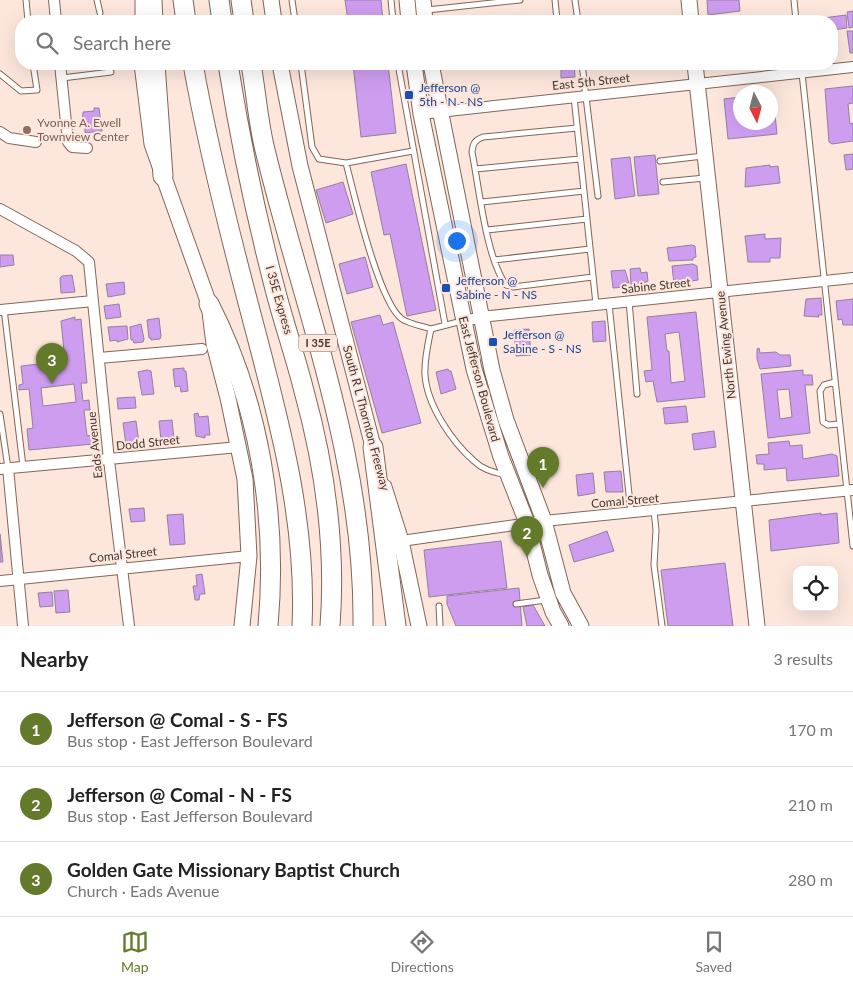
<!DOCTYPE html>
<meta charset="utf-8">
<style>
:root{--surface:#fff;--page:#f2f2f2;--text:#222;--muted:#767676;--line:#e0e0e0;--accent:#647a2b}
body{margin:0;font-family:Lato,sans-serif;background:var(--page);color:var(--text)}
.controls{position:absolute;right:15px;bottom:15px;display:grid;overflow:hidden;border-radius:10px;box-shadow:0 5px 20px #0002}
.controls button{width:45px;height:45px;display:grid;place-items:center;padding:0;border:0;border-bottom:1px solid var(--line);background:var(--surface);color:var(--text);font:25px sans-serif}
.compass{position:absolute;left:733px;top:85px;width:45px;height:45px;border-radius:50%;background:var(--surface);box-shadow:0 5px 20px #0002;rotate:174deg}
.you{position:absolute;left:456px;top:240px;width:18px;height:18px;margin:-12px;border:4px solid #fff;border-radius:50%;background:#1a73e8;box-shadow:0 0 0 8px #1a73e833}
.badge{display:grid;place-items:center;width:32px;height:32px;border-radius:50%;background:var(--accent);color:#fff;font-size:16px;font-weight:700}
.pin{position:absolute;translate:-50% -41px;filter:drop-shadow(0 1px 2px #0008)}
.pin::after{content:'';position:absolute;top:26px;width:18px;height:15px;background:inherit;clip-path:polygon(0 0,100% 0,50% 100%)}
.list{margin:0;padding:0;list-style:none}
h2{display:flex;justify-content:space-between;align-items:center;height:65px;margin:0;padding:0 20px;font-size:21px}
h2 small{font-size:16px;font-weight:400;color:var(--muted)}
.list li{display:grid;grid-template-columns:32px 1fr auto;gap:15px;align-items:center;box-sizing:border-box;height:75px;padding:0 20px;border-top:1px solid var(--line)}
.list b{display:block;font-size:19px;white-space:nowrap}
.list p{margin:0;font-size:16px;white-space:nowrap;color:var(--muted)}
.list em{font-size:16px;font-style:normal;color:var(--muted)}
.icon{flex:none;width:28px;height:28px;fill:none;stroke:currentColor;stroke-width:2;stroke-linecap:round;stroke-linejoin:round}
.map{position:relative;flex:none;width:853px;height:626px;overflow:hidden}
.search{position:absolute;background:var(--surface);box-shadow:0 5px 20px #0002;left:15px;right:15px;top:15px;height:55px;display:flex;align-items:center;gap:12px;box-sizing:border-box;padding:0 18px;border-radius:20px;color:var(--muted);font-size:19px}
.sheet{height:290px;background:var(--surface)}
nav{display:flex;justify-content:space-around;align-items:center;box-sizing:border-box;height:70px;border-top:1px solid var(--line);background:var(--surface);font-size:14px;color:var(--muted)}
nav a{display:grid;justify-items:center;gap:2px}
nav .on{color:var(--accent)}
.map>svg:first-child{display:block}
</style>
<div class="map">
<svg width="853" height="626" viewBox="0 0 853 626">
<rect width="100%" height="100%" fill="#fde7dd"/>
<path fill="#ce9df0" stroke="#91819d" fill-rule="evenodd" d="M345 0H381L383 21H348Z
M707 0H739L740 11 708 15Z
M853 11V27L849 28 847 12Z
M846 15 847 28 832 30V21H823V18Z
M847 31H853V53H850Z
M353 64H388L396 133 361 137Z
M554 64H574L575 77 561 78V67L554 68Z
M853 86V103L848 104 850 124 853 123V141L832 144 829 142 825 89Z
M770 94H773L777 134 728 139 724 99 740 97V122H770Z
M94 108H99L102 131 85 133V126H82L83 112 94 111Z
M853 154V169L846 170 844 155Z
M655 155 659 194 638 196 634 157Z
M630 157 635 196 615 199 611 159Z
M406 164 436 310 407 316 390 234 384 235 371 172Z
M770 165V167L778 166 780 183 745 187 746 168Z
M343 182 353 214 326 223 316 190Z
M765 234V239L781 238 780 258H770V262H748L745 236Z
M692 245 695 246 696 257 693 258V260L669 261 667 248Z
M0 255H13L14 265 0 267Z
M365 257 373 287 347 294 339 264Z
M693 264 697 266 698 280 674 284 672 266Z
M640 268 641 273 647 272 648 281 640 285 631 286 630 269Z
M625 270 629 283H626V287L613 288 611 271Z
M72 275 75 292 61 293 60 278 62 276Z
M124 282 125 294 108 297 106 284Z
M821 298 822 315H818L819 317 804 316 806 299Z
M853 299V325H843L842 319 838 320 836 301Z
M119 304 121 317 106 319 104 306Z
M696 312 705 397 657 402 653 381 646 382 644 371 652 370 647 317ZM679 332 685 381 671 383 669 351H667L665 334Z
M380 315 383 325 393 322 421 423 382 433 351 322Z
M75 317V320L81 319 87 383H81L83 401 89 400 90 410H84L87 436 92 435 93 444 29 450 27 429 33 428 29 389 19 390V385L23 384 21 366 65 361 61 321ZM74 384 76 402 43 406 41 388Z
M159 318 161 336 160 339 151 340V338H149L147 320Z
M605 321 606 341 593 342 592 322Z
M141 324 144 339 143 342 134 343 133 340H131L130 327Z
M127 326 128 339 117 342V340L110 341 108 327Z
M529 329 531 355 516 356 514 330Z
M759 348 760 353 776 352 780 355H790L791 366 760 369 757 359V349Z
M184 368V371H186L188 391 181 392 180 386 175 387 173 369Z
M448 369 449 371H451L456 389 441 394 436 372Z
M147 370 151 371 154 394 142 395 138 372Z
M803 370V375H812L813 385H805L810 433 768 438 761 374ZM789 389 792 417 780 419 777 390Z
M135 397 136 408 118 409 117 398Z
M686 406 688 422 665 424 663 408Z
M198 413 199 417 208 416 210 435H205V438L196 436 194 414Z
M172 420 174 439 161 440 159 421Z
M136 421 139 443 126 445 123 423Z
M714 431 716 447 694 450 692 434Z
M789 441 790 446 802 445 803 459 832 454 837 456 839 476 787 481 786 468 764 470V464H757L756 455 769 454 768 443Z
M621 471 623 492H606L604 472Z
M593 473 595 493 578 496 576 475Z
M144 508 145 521 131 522 129 509Z
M821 513V515L837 513 839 543 771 551 769 520Z
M183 514 185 544 170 545 167 515Z
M607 531 614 551 574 562 569 545Z
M0 534 3 562H0Z
M501 541 507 588 429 597 424 550Z
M725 563 733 626H668L661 570Z
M202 574 205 594H200L199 600H195L193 586H197L196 575Z
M519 588 522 626H456L447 604V596Z
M68 590 70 612 56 613 54 591Z
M52 592 53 606 40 607 38 593Z
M533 605 545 626H527L523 607Z"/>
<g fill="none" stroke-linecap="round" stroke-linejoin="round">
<defs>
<path id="lane" d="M26 0 28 21
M97 0 100 13
M292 0 295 21
M391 0 393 21
M555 0 557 20
M575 0 578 21
M794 0 796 21
M427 10 520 0
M301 64 312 147 319 159 346 163C354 194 379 303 402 319 409 324 422 326 431 329
M398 64 445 324
M582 64 598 196
M801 64 853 546
M0 74 21 91 37 90 33 64
M62 78 111 72
M574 97 596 304
M577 128 483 137C475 140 473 143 472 152 479 187 486 258 506 285L513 287 593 277
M660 161 703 156
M346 163 413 151
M475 169 580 159
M663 182 705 178
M482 202 584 191
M487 230 587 219
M494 260 590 249
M629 301 637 394
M609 304 631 513
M4 309 23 466
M462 321 431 329C428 344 424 360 425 375 427 405 452 442 474 461 483 470 494 472 505 475
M835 382 824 385 820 391 823 422 828 425 839 424
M0 414 8 468
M654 511 656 530 654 565 662 626
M516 604 546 600
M439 606 440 626"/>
<path id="street" d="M54 0 56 21
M60 64 68 142 72 147 87 148
M421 114 853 67
M0 132 9 138 36 142
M0 209 76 251 89 262 109 460 129 626
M0 310 93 301
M462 321 490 316 853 278
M99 358 202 349
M8 468 23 626
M0 469 239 447
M401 541 544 521 853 490
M0 581 249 556"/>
<path id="secondary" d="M143 0V21
M271 0 274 21
M407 0 409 21
M423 0 425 21
M689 0 691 21
M142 64 152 144 209 304 214 344 228 398 245 479 249 556 242 626
M280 64 300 166 376 458
M414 64 421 114 474 369 501 457 527 523 540 575 553 612 561 626
M431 64 492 370 506 420 544 521 563 593 581 626
M695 64 757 626
M384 487 401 541 419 626"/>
<path id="highway" d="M152 0 153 21
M183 0 186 21
M219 0 222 21
M241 0 244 21
M155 64 163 176
M193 64C208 148 229 231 251 314 278 417 307 519 302 626
M228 64C240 139 255 212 274 285 283 321 295 355 304 391 325 467 336 547 330 626
M251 64C256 92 258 122 265 150 304 310 365 458 363 626
M209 304C259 402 278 516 268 626
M373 447 396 626"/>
</defs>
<use href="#lane" stroke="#836556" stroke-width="7"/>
<use href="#street" stroke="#836556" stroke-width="12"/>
<use href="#secondary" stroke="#836556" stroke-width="17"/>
<use href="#highway" stroke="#836556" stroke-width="21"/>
<use href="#lane" stroke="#fff" stroke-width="5"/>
<use href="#street" stroke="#fff" stroke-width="10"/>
<use href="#secondary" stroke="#fff" stroke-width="15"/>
<use href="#highway" stroke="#fff" stroke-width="19"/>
</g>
<g fill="#1a4fb4" stroke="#fde7dd" stroke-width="2">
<rect x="404" y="90" width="10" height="10" rx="2.5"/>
<rect x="441" y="283" width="10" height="10" rx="2.5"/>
<rect x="488" y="337" width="10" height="10" rx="2.5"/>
</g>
<circle fill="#8d6e63" stroke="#fde7dd" stroke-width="2" cx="27" cy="130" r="5"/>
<g text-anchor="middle" stroke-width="4" stroke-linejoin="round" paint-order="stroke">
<rect fill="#fde7dd" stroke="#7c6c65" stroke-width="1" x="299" y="334.5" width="38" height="17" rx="4"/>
<g font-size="11" font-weight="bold" fill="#453831">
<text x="318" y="347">I 35E</text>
</g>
<g font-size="12" fill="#453831" stroke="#fde7dd">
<text transform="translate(591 82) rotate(-6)" y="4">East 5th Street</text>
<text transform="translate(656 286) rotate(-6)" y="4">Sabine Street</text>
<text transform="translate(279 300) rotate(74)" y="4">I 35E Express</text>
<text transform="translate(726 345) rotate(-96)" y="4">North Ewing Avenue</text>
<text transform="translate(479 379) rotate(75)" y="4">East Jefferson Boulevard</text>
<text transform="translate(366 418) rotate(75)" y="4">South R L Thornton Freeway</text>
<text transform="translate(148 443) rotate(-6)" y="4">Dodd Street</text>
<text transform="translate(95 445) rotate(-96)" y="4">Eads Avenue</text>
<text transform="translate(625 501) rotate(-5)" y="4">Comal Street</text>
<text transform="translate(123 555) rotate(-6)" y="4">Comal Street</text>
</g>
<g font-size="12" fill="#164399" stroke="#fde7dd" text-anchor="start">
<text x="419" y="92">Jefferson @<tspan x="419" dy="14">5th - N - NS</tspan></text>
<text x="456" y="285">Jefferson @<tspan x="456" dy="14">Sabine - N - NS</tspan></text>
<text x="503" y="339">Jefferson @<tspan x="503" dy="14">Sabine - S - NS</tspan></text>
</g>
<g font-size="12" fill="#785e54" stroke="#fde7dd" text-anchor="start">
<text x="37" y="127">Yvonne A. Ewell<tspan x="37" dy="14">Townview Center</tspan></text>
</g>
</g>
</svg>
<div class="controls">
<button><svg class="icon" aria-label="locate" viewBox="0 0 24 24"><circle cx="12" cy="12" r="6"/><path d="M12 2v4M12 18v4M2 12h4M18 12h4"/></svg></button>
</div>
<svg class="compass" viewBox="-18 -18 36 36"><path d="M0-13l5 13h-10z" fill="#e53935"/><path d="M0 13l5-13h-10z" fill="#767676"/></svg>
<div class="you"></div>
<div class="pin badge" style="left:543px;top:488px">1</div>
<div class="pin badge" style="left:527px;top:557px">2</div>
<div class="pin badge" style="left:52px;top:384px">3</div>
<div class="search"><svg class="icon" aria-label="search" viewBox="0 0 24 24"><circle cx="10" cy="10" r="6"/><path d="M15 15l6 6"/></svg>Search here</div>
</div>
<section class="sheet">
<h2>Nearby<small>3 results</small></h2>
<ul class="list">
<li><span class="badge">1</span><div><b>Jefferson @ Comal - S - FS</b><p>Bus stop · East Jefferson Boulevard</p></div><em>170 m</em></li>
<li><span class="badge">2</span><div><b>Jefferson @ Comal - N - FS</b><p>Bus stop · East Jefferson Boulevard</p></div><em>210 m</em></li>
<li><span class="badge">3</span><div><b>Golden Gate Missionary Baptist Church</b><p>Church · Eads Avenue</p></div><em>280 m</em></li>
</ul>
</section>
<nav>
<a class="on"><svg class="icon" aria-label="map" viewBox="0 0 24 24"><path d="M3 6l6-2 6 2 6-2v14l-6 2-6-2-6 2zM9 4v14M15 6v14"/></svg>Map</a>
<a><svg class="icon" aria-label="directions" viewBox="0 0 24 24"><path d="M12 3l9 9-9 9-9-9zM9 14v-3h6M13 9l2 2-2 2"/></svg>Directions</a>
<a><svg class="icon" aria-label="saved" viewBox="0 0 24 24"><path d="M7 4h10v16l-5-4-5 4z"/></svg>Saved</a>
</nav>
